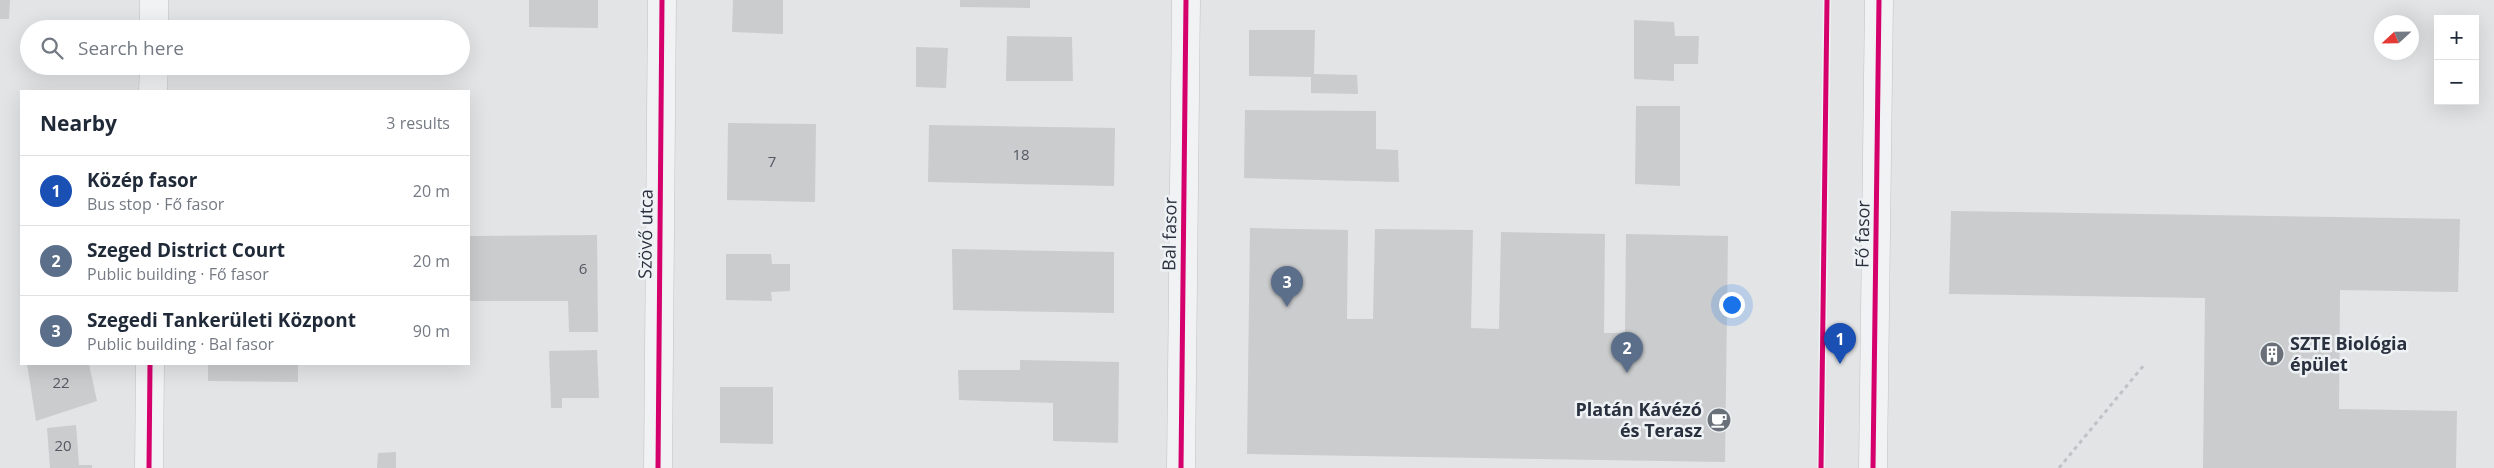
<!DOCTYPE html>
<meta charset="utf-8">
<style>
:root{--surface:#fff;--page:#f6f6f7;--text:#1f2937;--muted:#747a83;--line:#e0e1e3;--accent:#2563eb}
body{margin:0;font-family:"Open Sans",sans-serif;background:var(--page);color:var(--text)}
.controls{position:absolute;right:15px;top:15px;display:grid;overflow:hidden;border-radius:0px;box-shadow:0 5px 20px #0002}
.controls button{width:45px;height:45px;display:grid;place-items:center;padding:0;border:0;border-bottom:1px solid var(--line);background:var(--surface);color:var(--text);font:25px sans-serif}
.compass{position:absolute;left:2374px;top:15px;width:45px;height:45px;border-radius:50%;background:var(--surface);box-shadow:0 5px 20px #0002;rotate:248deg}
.you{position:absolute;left:1731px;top:304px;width:18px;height:18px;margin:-12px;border:4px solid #fff;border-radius:50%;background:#1a73e8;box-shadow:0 0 0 8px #1a73e833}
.badge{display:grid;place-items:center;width:32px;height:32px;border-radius:50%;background:var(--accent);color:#fff;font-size:16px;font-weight:700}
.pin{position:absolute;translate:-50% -41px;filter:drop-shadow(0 1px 2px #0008)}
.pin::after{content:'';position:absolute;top:26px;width:18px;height:15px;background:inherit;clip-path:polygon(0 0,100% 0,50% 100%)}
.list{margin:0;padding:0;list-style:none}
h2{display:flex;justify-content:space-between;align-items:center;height:65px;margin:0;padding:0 20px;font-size:21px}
h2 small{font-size:16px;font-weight:400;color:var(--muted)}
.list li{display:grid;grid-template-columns:32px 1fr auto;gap:15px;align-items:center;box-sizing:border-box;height:70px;padding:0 20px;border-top:1px solid var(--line)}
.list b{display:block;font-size:19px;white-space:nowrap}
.list p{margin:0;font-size:16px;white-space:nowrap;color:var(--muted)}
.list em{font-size:16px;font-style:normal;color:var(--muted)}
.icon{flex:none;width:28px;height:28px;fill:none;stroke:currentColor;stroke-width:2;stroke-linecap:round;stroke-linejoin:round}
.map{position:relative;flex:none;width:2494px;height:468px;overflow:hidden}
.search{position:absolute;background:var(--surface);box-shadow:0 5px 20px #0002;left:20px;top:20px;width:450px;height:55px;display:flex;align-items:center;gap:12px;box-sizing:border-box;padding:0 18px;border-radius:28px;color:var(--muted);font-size:19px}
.panel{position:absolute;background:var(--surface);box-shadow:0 5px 20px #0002;left:20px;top:90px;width:450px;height:275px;border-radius:0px}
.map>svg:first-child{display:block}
</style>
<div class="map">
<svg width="2494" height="468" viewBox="0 0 2494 468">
<rect width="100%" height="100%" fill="#e2e4e6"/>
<path fill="#caccce" d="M0 0H10L9 19H0Z
M529 0H598V28L529 27Z
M733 0H783V34L732 32Z
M960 0H1030V8L960 7Z
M1634 20 1674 22 1675 36H1699L1698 64H1674V81L1634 79Z
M43 21 97 22V29H43Z
M1249 30H1315L1314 74 1357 75 1358 94 1311 93V77L1249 76Z
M1007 36 1072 37 1073 81H1006Z
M916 47 948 48 946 88 916 87Z
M43 66H97V71H43Z
M1636 106H1680V186L1635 184Z
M1245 110 1376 111V149L1398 150 1399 182 1244 178Z
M728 123 816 124 815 202 727 200Z
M929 125 1115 128 1114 186 928 182Z
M1951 211 2460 219 2458 292 2340 290 2339 409 2457 411 2456 468H2203L2205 298 1949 294Z
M1250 228 1348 230 1347 319H1373L1375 229 1473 230 1471 328 1499 329 1501 232 1605 234 1604 333H1625L1626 234 1728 236 1725 462 1247 454Z
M597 235 598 332H569L568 301H469V236Z
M952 249 1114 252V313L953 310Z
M726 254H771L772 264H790V291L771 292 772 301 726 300Z
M597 350 599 398H562V408H551L549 351Z
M1020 360 1119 362 1118 443 1053 441V403L959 400 958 370H1020Z
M27 364H89L97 401 36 421Z
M208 364H298V382L208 381Z
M720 387H773V444L720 443Z
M76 425 79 465H92V468H50L47 428Z
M396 452V468H377L378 453Z"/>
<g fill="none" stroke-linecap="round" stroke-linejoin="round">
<defs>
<path id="minor" d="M658 468 662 0
M1181 468 1186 0"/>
<path id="tertiary" d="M154 29V0
M153 91 154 66
M149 468 150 364
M1873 468 1879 0"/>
</defs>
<use href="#minor" stroke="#c0c2c4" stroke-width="29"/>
<use href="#tertiary" stroke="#c0c2c4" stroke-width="29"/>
<path stroke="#c0c2c6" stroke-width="3" stroke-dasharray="4 4" stroke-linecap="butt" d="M2059 468 2144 365"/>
<use href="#minor" stroke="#f0f2f3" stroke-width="28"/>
<use href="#tertiary" stroke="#f0f2f3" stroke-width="28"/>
<defs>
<path id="cycleway" d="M149 468 150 364
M658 468 662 0
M1181 468 1186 0
M1821 468 1827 0
M1873 468 1879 0"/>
</defs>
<use href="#cycleway" stroke="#eff2f5" stroke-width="8"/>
<use href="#cycleway" stroke="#d6006c" stroke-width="5"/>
</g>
<defs>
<symbol id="building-disc" viewBox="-11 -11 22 22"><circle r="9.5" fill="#6a7079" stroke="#eff2f5"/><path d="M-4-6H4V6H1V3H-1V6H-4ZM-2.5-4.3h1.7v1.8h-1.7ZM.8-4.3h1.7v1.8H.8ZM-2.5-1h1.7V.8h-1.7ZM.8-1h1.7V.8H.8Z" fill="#fff"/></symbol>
<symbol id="cafe-disc" viewBox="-11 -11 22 22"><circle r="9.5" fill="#6a7079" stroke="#eff2f5"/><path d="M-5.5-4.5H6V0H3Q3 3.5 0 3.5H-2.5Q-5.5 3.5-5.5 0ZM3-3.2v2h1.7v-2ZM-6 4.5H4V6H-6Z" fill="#fff"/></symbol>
</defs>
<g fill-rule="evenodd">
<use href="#building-disc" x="2258" y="340" width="28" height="28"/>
<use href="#cafe-disc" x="1705" y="406" width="28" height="28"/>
</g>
<g text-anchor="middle" stroke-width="5" stroke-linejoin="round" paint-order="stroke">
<g font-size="15" fill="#535863">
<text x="1021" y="160">18</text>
<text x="772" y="167">7</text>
<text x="583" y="274">6</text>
<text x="61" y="388">22</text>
<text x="63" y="451">20</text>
</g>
<g font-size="18" fill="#2a313e" stroke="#eff2f5">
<text transform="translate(646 234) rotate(-89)" y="6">Szövő utca</text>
<text transform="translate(1170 234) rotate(-89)" y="6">Bal fasor</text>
<text transform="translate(1863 234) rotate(-89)" y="6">Fő fasor</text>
</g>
<g font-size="18" font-weight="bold" fill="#2a313e" stroke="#eff2f5" text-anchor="start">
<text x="2290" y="350">SZTE Biológia<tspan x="2290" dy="21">épület</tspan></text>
<text x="1702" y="416" text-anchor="end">Platán Kávézó<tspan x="1702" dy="21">és Terasz</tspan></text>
</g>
</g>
</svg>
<div class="controls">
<button>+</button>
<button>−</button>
</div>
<svg class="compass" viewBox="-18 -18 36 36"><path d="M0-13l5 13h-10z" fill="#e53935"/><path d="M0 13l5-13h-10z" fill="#747a83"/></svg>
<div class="you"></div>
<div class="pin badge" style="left:1840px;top:364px;background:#1a4fb4">1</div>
<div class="pin badge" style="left:1627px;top:373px;background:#5c6f8a">2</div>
<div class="pin badge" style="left:1287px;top:307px;background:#5c6f8a">3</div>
<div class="search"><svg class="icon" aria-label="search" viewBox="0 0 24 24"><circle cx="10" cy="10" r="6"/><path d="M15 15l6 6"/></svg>Search here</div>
<section class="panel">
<h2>Nearby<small>3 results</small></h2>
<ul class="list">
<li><span class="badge" style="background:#1a4fb4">1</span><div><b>Közép fasor</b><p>Bus stop · Fő fasor</p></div><em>20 m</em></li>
<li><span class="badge" style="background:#5c6f8a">2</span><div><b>Szeged District Court</b><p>Public building · Fő fasor</p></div><em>20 m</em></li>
<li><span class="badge" style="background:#5c6f8a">3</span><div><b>Szegedi Tankerületi Központ</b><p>Public building · Bal fasor</p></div><em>90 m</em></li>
</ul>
</section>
</div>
